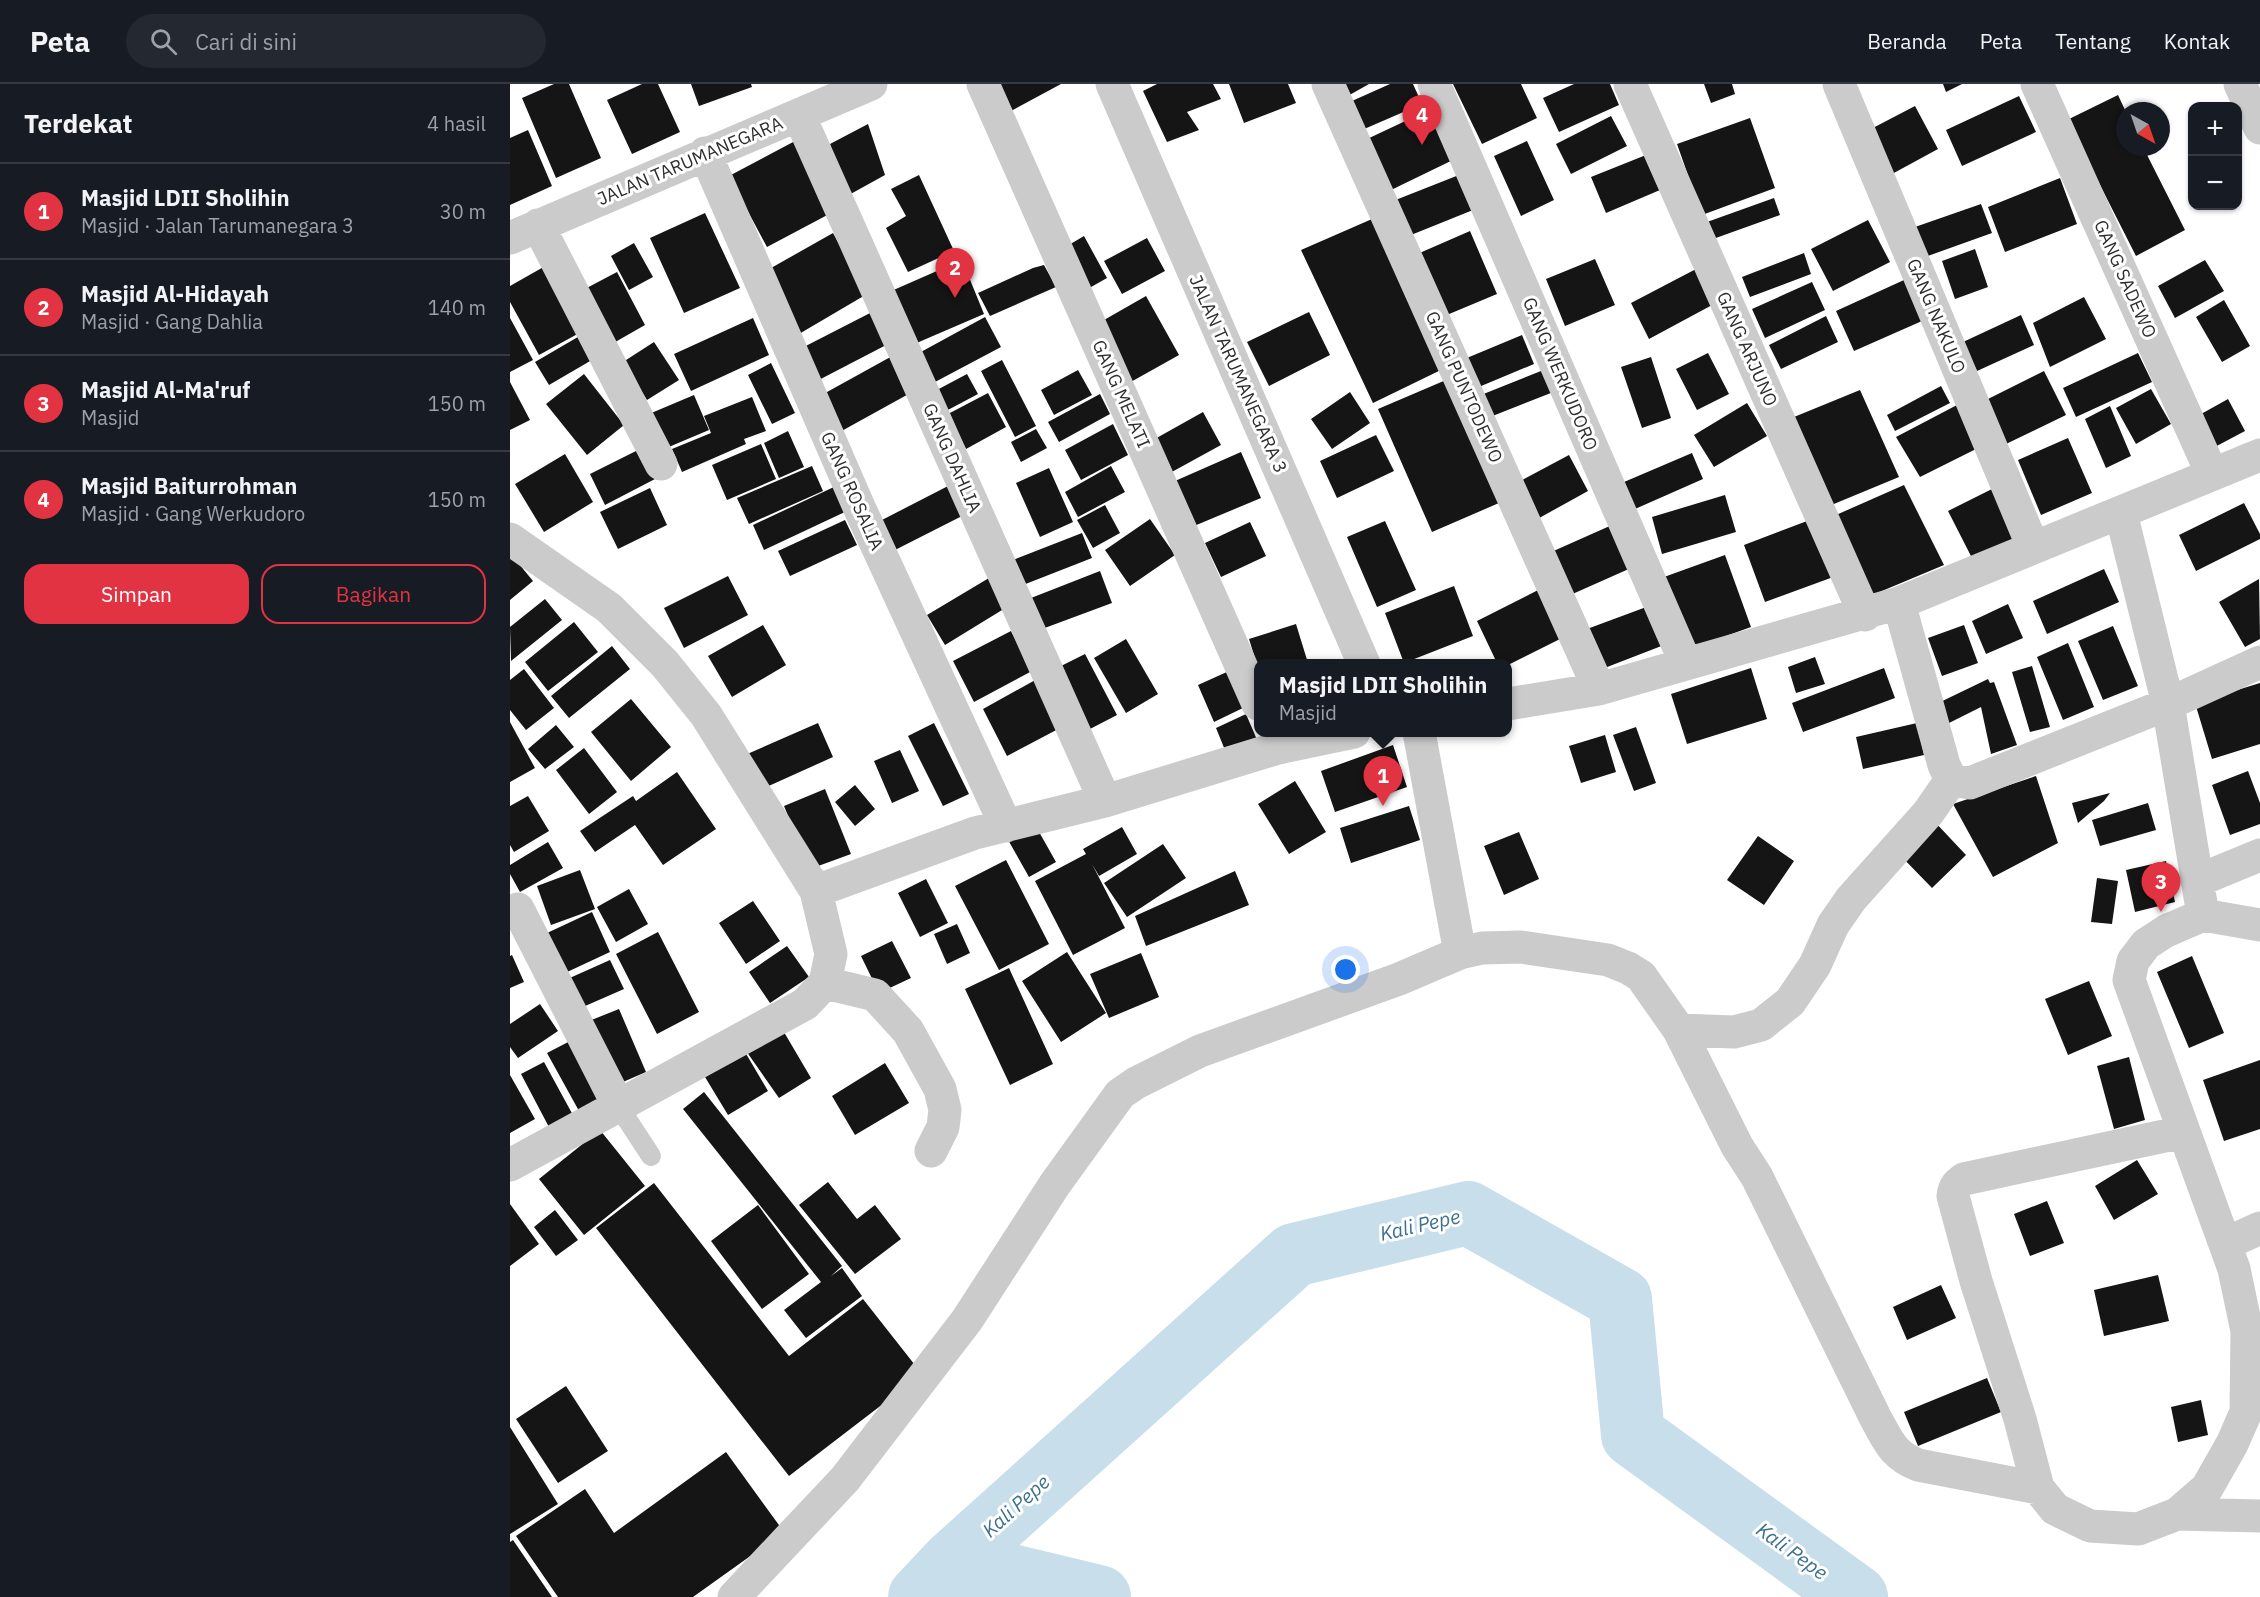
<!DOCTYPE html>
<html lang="id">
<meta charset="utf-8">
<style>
:root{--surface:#171b24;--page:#242831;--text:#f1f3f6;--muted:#9ea1a6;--line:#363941;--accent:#e23343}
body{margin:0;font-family:"IBM Plex Sans",sans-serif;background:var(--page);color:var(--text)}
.controls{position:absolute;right:18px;top:18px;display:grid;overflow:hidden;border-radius:12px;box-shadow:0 2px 4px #0004}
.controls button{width:54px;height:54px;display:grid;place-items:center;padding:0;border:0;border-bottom:2px solid var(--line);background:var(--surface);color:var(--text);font:30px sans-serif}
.compass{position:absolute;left:1606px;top:18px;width:54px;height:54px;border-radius:50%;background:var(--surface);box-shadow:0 2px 4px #0004;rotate:140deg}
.you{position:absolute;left:836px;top:886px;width:21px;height:21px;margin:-15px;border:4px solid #fff;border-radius:50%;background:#1a73e8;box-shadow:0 0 0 9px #1a73e833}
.badge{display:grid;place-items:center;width:39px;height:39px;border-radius:50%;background:var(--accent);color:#fff;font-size:20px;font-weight:700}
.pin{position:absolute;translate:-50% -50px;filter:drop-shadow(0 2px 3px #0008)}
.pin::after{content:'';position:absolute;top:32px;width:21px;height:18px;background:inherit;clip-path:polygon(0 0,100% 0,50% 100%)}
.popup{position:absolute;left:744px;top:575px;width:258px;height:78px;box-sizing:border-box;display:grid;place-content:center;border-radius:12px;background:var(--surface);filter:drop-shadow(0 2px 4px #0005);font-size:20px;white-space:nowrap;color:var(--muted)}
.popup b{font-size:22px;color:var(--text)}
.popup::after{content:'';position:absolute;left:50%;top:100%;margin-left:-12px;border:12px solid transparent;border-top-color:var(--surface)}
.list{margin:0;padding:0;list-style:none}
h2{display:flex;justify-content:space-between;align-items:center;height:78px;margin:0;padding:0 24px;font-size:26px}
h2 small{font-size:20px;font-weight:400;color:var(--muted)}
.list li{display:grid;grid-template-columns:39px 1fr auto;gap:18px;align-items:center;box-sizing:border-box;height:96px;padding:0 24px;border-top:2px solid var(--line)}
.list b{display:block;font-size:22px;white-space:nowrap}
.list p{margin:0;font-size:20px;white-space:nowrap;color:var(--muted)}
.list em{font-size:20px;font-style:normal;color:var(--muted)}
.actions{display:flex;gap:12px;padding:18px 24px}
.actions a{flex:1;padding:14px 0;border:2px solid var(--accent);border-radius:18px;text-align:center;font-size:21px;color:var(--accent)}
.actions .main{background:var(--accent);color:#fff}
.icon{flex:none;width:33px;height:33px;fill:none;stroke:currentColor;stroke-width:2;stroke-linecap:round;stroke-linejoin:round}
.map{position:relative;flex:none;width:1750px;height:1513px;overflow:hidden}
header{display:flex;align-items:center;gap:36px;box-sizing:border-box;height:84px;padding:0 30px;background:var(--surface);border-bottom:2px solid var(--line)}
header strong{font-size:28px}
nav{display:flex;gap:33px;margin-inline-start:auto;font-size:21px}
.search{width:420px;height:54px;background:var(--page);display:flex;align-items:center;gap:15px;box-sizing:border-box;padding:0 21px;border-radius:33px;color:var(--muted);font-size:22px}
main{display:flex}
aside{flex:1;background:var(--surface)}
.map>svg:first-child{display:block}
</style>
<header>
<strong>Peta</strong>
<div class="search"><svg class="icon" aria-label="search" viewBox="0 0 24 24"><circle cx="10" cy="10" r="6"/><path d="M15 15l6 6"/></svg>Cari di sini</div>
<nav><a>Beranda</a><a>Peta</a><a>Tentang</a><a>Kontak</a></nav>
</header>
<main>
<aside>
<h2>Terdekat<small>4 hasil</small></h2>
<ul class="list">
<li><span class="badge">1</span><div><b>Masjid LDII Sholihin</b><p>Masjid · Jalan Tarumanegara 3</p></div><em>30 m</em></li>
<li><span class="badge">2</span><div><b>Masjid Al-Hidayah</b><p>Masjid · Gang Dahlia</p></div><em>140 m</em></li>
<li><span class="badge">3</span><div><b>Masjid Al-Ma'ruf</b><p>Masjid</p></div><em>150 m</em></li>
<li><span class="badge">4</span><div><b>Masjid Baiturrohman</b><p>Masjid · Gang Werkudoro</p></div><em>150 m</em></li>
</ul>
<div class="actions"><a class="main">Simpan</a><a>Bagikan</a></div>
</aside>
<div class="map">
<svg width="1750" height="1513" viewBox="0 0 1750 1513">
<rect width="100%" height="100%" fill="#fff"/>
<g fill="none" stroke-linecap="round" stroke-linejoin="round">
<path stroke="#c8deeb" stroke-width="64" d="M443 1478 589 1513
M410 1513 443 1478 784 1171 958 1129 1110 1215 1123 1351 1346 1513"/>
</g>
<path fill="#151515" d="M44 0H59L91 74 46 94 12 14Z
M132 0H148L170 48 122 70 97 16Z
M181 0H241L242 3 189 22Z
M487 0H551L501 27Z
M647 0H703L711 15 677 28 689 46 657 58 633 7Z
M719 0H778L786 19 734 39Z
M829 0H859L836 13Z
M880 0H903L912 20 845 49 833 21Z
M943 0H1011L1027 34 972 60Z
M1064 0H1100L1109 21 1049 48 1033 14Z
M1194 0H1222L1225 10 1201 19Z
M1433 0H1452L1436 8Z
M1608 11 1615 26V63H1633L1675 146 1626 172 1557 36Z
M1509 12 1526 48 1452 82 1436 46Z
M1405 22 1428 65 1382 90 1359 46Z
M923 24 947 74 879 107 855 56Z
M1101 32 1117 62 1061 90 1046 60Z
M1240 34 1265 104 1192 131 1167 60Z
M358 40 375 91 337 112 320 60Z
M18 46 42 102 0 121V54Z
M285 57 323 128 257 163 219 92Z
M1017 57 1044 116 1011 132 984 72Z
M1136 71 1150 106 1096 129 1081 93Z
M954 89 968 124 896 153 883 117Z
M409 91 444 167 398 188 376 144 396 132 381 105Z
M1550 94 1567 140 1495 168 1478 123Z
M1264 114 1270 131 1203 155 1197 138Z
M1471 120 1482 149 1415 173 1405 143Z
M195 129 230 204 174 229 140 154Z
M862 135 935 284 863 319 791 166Z
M1358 136 1380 178 1323 207 1301 165Z
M960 147 987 210 932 233 905 171Z
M323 149 357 210 289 250 254 188Z
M574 152 597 194 574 207 552 165Z
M637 154 655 187 612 210 594 177Z
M124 159 143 193 119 206 101 172Z
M1465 165 1478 203 1445 215 1432 177Z
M1294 169 1301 190 1240 213 1232 193Z
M1085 175 1105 221 1055 242 1036 195Z
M452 176 474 230 402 261 379 208Z
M1695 176 1714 207 1665 234 1648 202Z
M37 181 73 247 29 271 0 218V202Z
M534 181 546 203 480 232 468 209 523 184Z
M1186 185 1204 220 1139 255 1121 219Z
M107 188 135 241 100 261 71 207Z
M1394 196 1412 237 1344 267 1326 227Z
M1302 198 1315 226 1255 254 1242 225Z
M636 212 669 271 619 299 587 240Z
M1574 213 1596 255 1540 283 1523 239Z
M1714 216 1740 262 1712 278 1686 233Z
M364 227 380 259 303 299 286 267Z
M799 228 820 271 759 302 737 258Z
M1511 231 1524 261 1467 287 1453 258Z
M1316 232 1328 258 1271 285 1259 261Z
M475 233 491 263 425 298 409 269Z
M0 234 23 276 0 288Z
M243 234 259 271 181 307 164 270Z
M73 250 87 273 39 301 25 278Z
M1012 251 1024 280 964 305 952 276Z
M144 258 169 296 137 316 113 278Z
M1198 269 1219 310 1187 326 1166 285Z
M1628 269 1642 298 1566 333 1553 304Z
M384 271 404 307 328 349 308 313Z
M1141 273 1161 334 1132 344 1111 283Z
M492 276 526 342 505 353 471 287Z
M261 279 285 329 262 340 238 291Z
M1036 285 1046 307 975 335 966 313Z
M568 286 582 311 544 331 531 306Z
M1534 287 1556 331 1496 360 1474 317Z
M74 290 114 341 77 371 36 320Z
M457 290 468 310 436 327 425 307Z
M936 296 989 419 922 448 868 325Z
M0 298 20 336 0 346Z
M1431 302 1440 319 1385 347 1377 331Z
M1641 305 1661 340 1626 360 1606 324Z
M1350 306 1389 393 1319 422 1284 333Z
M840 308 860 339 822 365 801 335Z
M478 309 496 343 456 365 438 330Z
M590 310 600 330 549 358 538 338Z
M184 311 199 346 154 365 139 330Z
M242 313 256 347 234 355 236 360 172 388 162 365 201 349 194 332Z
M1718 315 1735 347 1701 365 1684 334Z
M1237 319 1257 352 1204 383 1184 351Z
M1447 321 1468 364 1410 393 1386 353Z
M1600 322 1621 372 1596 384 1575 335Z
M693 328 711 361 660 389 643 356Z
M603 340 618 371 571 396 555 366Z
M526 345 537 364 511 378 501 358Z
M278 347 294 383 269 394 254 359Z
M866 351 884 387 827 414 810 377Z
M1558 354 1582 409 1531 431 1508 376Z
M251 360 266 395 217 416 202 381Z
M130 365 145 395 95 421 80 390Z
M731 368 751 414 684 442 665 397Z
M1182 369 1193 395 1125 425 1114 398Z
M55 370 83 418 34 448 5 400Z
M1059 371 1078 407 1022 438 1003 401Z
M302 382 313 407 239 440 227 414Z
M601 382 615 408 568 433 555 408Z
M539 384 563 438 530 453 506 399Z
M440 401 454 431 385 466 370 437Z
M1394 401 1434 481 1360 512 1326 431Z
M326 402 337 427 254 466 243 441Z
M140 404 157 441 108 465 90 428Z
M1482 405 1506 454 1463 476 1438 427Z
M1215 411 1226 448 1152 470 1142 433Z
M1734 419 1750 450V455L1686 487 1669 451Z
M595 421 610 449 583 464 567 436Z
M1305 434 1326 492 1255 518 1234 461Z
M640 435 665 471 620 502 595 466Z
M335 436 347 461 280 492 268 467Z
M875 437 906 506 867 523 837 453Z
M740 438 756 472 711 493 695 459Z
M1102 441 1121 484 1058 512 1039 469Z
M572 449 582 474 513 501 503 476Z
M0 469 23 497 0 516Z
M1215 471 1241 543 1180 565 1154 493Z
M1594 485 1609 518 1537 550 1523 517Z
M590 487 602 519 532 545 521 514Z
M218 492 238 531 174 564 154 524Z
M479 494 497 523 435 561 417 531Z
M1749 495 1750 555 1735 563 1709 518Z
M944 502 963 552 894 579 875 529Z
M1034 503 1058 551 998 581 987 579 967 537Z
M35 515 52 536 1 577 0 543Z
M1498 520 1513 554 1476 570 1462 537Z
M1139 522 1154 561 1092 585 1077 545Z
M64 538 88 568 38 607 15 578Z
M786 540 798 579 748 580V584L739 555Z
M253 541 276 581 222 613 198 572Z
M1454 541 1468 579 1432 592 1418 554Z
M1603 542 1628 602 1593 616 1568 557Z
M501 547 522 587 464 618 443 577Z
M616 555 648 610 616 629 584 574Z
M1558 559 1584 623 1553 636 1527 573Z
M102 562 120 585 59 634 41 612Z
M575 570 607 631 580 645 547 584Z
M1305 573 1315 600 1286 609 1278 583Z
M1522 582 1540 643 1520 648 1502 588Z
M1241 584 1257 635 1177 660 1161 610Z
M1374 584 1385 614 1293 648 1282 619Z
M14 585 44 624 16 646 0 626V596Z
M719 587 735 623 704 638 688 601Z
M527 595 552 643 497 672 473 625Z
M1478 595 1480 599 1484 598 1507 661 1481 670 1471 623 1429 644 1422 622Z
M1750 599V660L1702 675 1685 619Z
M121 615 161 663 121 697 81 648Z
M736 630 748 658 717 671 706 644Z
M0 638 25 684 0 698Z
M308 639 323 673 250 706 235 671Z
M424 639 459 710 433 722 398 652Z
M1407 639 1414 671 1353 685 1346 653Z
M46 641 64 663 35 685 18 665Z
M1126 643 1146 699 1124 707 1103 651Z
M1095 651 1106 688 1071 699 1059 662Z
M883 661 897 703 825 728 811 687Z
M74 664 107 708 79 730 46 686Z
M390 666 409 707 382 719 364 677Z
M1738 687 1750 719V740L1720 751 1702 701Z
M167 688 206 745 153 781 125 741 85 768 70 747 123 712 126 717Z
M1526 692 1548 759 1483 793 1443 720Z
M785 697 816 748 779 770 748 720Z
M345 701 365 725 345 742 325 718Z
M315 705 341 770 300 785 274 722Z
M1600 709 1594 717 1568 739 1562 719Z
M18 712 39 747 4 768 0 761V722Z
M1638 719 1646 746 1590 762 1582 736Z
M899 722 910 756 841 779 830 744Z
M1423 736 1456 771 1422 804 1388 769Z
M524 739 546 778 519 793 497 754Z
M612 743 627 770 589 792 582 780 615 844 563 871 525 797 576 770 573 765Z
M1009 748 1029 795 994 811 974 762Z
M1248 752 1284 777 1254 821 1217 796Z
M38 758 53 784 10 808 0 790V781Z
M653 760 676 794 617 833 594 799Z
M496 776 539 860 489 886 445 802Z
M1656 777 1665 818 1625 828 1616 786Z
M70 786 85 825 41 841 27 802Z
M725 787 739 821 636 862 625 832Z
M1587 794 1608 797 1602 840 1581 838Z
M416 795 438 839 410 853 388 809Z
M119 805 138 840 106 858 87 823Z
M243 817 270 857 236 880 209 839Z
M82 828 100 868 55 889 37 849Z
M447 840 460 869 437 880 424 850Z
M148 848 189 928 147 950 106 870Z
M382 857 401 894 369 909 351 872Z
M277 862 299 893 260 919 239 888Z
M557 868 596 929 551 958 512 897Z
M631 869 649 913 599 934 580 890Z
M2 871 14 898 0 904V872Z
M1682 872 1714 949 1679 964 1647 888Z
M100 876 114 905 66 926 53 897Z
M499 884 543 980 500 1001 455 905Z
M1579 897 1602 952 1558 971 1535 915Z
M30 920 48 947 8 974 0 963V940Z
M109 925 136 988 106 1001 79 937Z
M271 943 301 994 269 1014 234 964Z
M64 955 95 1013 69 1027 37 969Z
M235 968 258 1007 218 1031 195 993Z
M1619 973 1635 1036 1604 1045 1587 982Z
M1750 976V1045L1714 1057 1693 996Z
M34 978 64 1033 40 1045 11 990Z
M375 979 399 1019 345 1051 322 1012Z
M0 991 25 1035 0 1049Z
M194 1008 332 1182 321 1192 332 1184 352 1212 296 1254 274 1226 311 1198 173 1025Z
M90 1046 135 1102 74 1151 29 1095Z
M1627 1076 1648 1110 1604 1136 1585 1102Z
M318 1098 347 1135 365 1121 391 1155 345 1190 289 1121Z
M144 1099 279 1272 353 1215 412 1290 279 1392 86 1144Z
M1537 1117 1554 1159 1520 1172 1504 1130Z
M0 1120 29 1160 0 1182Z
M248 1121 299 1190 252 1225 201 1157Z
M45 1126 68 1156 46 1172 24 1143Z
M1648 1191 1659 1237 1594 1252 1584 1206Z
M1431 1201 1446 1234 1397 1256 1383 1223Z
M1477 1294 1491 1328 1408 1362 1394 1328Z
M56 1302 98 1367 48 1399 6 1335Z
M1691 1316 1698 1351 1668 1358 1661 1323Z
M0 1343 48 1420 0 1450Z
M216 1368 274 1448 183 1513H48L6 1452 75 1405 104 1449Z
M3 1456 42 1513H0V1458Z"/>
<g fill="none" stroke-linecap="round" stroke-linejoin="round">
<path stroke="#cbcbcb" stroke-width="20" d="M109 1023 141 1072"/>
<path stroke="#cbcbcb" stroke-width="33" d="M473 0 748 620
M602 0 854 580
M818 0 1089 605
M924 0 1176 580
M1120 0 1355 531
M1329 0 1523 463
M1527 0 1702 390
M1730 0 1750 44
M289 31 595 717
M195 69 349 423 496 742
M28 141 151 380
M0 154 361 0
M1611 429 1658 620 1693 831
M0 455 99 524 155 580 196 631 306 807
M1389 519 1434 681 1441 696 1460 699 1658 620 1750 578
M998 620 1089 605 1389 519 1750 371
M909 648 950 869
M1687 797 1750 771
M8 825 109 1023
M315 899 365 911 398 947 430 1005 435 1026 433 1043 421 1067
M1169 946 1224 948 1251 941 1280 918 1305 881 1323 841 1341 815 1418 729 1441 696
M1673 1048 1454 1095C1447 1100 1444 1103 1443 1112L1466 1197 1510 1335 1528 1404 1545 1425 1580 1442 1628 1445 1667 1430 1697 1404 1722 1360 1736 1328 1737 1247 1724 1185 1619 896 1623 877 1636 860 1656 847 1693 831 1750 841
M0 1081 295 920 315 899 321 870 306 807 465 749 595 717 768 664 844 648
M1715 1160 1750 1144
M1667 1430 1750 1432
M224 1513 335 1395 457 1236 545 1100 610 1010 626 999 690 967 889 895 950 869 972 864 1011 863 1098 876 1118 884 1131 892 1169 946 1227 1062 1247 1093 1366 1335C1379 1358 1383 1371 1408 1381L1528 1404"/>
</g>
<g text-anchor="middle" stroke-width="6" stroke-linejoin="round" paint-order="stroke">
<g font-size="18" fill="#2e2e2e" stroke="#fff">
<text transform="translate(180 77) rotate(-23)" y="6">JALAN TARUMANEGARA</text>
<text transform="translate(1615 195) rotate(66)" y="6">GANG SADEWO</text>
<text transform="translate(1426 232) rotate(67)" y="6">GANG NAKULO</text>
<text transform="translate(1237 265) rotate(66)" y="6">GANG ARJUNO</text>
<text transform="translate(728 290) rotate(66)" y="6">JALAN TARUMANEGARA 3</text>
<text transform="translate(1050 290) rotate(67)" y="6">GANG WERKUDORO</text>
<text transform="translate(954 303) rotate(66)" y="6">GANG PUNTODEWO</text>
<text transform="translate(611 310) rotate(66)" y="6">GANG MELATI</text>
<text transform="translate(442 374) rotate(66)" y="6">GANG DAHLIA</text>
<text transform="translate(342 407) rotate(66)" y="6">GANG ROSALIA</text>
</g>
<g font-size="20" font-style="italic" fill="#3d708e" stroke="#fff">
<text transform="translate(910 1141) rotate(-13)" y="7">Kali Pepe</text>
<text transform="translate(506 1422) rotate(-42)" y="7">Kali Pepe</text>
<text transform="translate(1282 1467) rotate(36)" y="7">Kali Pepe</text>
</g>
</g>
</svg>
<div class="controls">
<button>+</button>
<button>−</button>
</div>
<svg class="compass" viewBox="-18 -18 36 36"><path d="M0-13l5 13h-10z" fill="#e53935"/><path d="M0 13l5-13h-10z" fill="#9ea1a6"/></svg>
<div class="you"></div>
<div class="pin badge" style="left:873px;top:722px">1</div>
<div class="popup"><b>Masjid LDII Sholihin</b>Masjid</div>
<div class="pin badge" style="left:445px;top:214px">2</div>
<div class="pin badge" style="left:1651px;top:828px">3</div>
<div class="pin badge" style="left:912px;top:61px">4</div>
</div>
</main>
